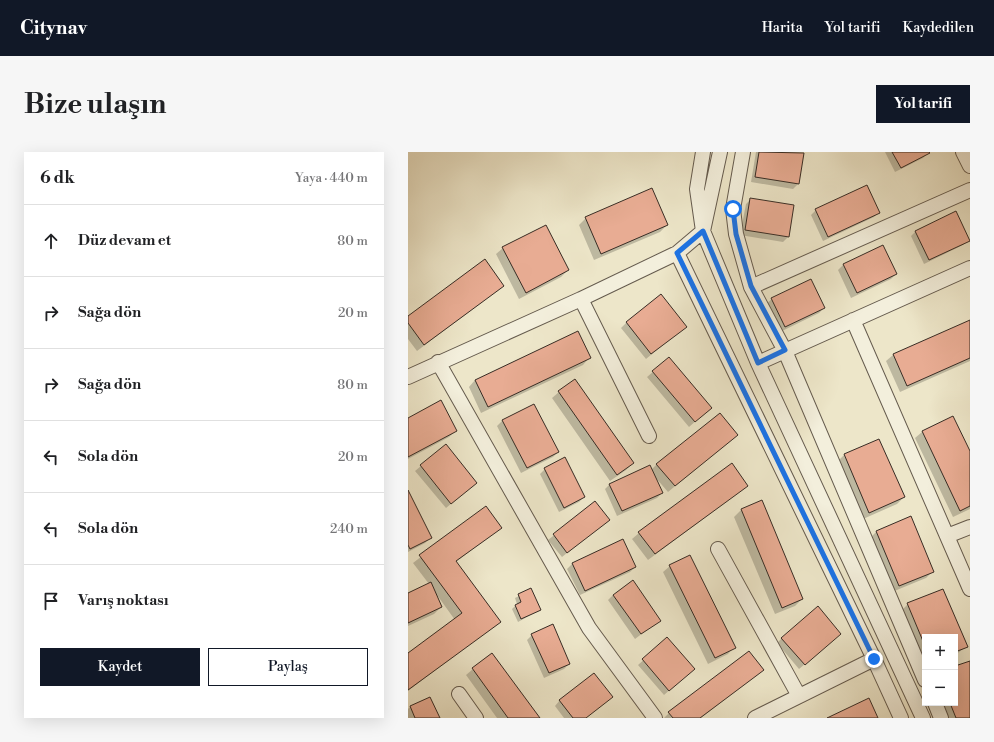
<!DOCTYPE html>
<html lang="tr">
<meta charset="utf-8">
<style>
:root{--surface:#fff;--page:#f6f6f6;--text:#202124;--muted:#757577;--line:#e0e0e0;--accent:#111827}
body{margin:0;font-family:"Libre Bodoni",serif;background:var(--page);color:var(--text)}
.controls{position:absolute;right:12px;bottom:12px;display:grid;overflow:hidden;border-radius:0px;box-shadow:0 4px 16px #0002}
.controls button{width:36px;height:36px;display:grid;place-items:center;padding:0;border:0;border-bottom:1px solid var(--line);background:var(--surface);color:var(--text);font:20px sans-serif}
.stop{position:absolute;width:12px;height:12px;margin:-9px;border:3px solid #1a73e8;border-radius:50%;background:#fff}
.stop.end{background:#1a73e8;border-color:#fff;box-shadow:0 1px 4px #0008}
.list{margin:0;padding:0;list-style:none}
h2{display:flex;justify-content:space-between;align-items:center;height:52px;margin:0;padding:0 16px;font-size:17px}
h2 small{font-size:13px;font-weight:400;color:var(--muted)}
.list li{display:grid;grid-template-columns:26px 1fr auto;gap:12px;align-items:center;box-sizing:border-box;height:72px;padding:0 16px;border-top:1px solid var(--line)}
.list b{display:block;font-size:15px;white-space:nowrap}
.list em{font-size:13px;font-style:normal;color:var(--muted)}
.actions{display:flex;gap:8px;padding:12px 16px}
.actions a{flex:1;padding:9px 0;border:1px solid var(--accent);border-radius:0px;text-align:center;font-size:14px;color:var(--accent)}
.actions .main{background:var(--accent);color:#fff}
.icon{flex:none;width:22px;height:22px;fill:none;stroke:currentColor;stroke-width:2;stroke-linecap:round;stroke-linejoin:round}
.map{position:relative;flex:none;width:562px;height:566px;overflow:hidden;border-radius:0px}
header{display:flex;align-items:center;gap:24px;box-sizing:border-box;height:56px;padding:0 20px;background:var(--accent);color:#fff}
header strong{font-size:19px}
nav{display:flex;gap:22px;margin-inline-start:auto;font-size:14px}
.intro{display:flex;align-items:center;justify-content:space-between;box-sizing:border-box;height:96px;padding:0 24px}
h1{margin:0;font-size:28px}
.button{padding:10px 18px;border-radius:0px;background:var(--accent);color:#fff;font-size:14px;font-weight:700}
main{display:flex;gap:24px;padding:0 24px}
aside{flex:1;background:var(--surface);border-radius:0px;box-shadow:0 4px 16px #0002}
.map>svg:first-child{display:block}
</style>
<header>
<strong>Citynav</strong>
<nav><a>Harita</a><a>Yol tarifi</a><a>Kaydedilen</a></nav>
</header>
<div class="intro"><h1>Bize ulaşın</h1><a class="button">Yol tarifi</a></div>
<main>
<aside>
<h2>6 dk<small>Yaya · 440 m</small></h2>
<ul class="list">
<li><svg class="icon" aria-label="ahead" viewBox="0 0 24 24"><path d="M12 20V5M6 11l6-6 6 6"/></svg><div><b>Düz devam et</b></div><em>80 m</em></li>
<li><svg class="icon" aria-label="right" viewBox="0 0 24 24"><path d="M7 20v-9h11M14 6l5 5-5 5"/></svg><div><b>Sağa dön</b></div><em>20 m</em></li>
<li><svg class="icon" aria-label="right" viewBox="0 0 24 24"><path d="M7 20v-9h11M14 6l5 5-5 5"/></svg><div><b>Sağa dön</b></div><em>80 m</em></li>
<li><svg class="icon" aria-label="left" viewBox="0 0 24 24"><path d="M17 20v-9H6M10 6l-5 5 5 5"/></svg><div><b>Sola dön</b></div><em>20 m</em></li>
<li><svg class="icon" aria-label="left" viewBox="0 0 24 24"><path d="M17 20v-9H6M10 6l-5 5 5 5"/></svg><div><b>Sola dön</b></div><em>240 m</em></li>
<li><svg class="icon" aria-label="arrive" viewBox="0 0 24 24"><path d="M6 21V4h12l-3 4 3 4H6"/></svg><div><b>Varış noktası</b></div></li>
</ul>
<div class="actions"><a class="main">Kaydet</a><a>Paylaş</a></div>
</aside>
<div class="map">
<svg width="562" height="566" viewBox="0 0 562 566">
<rect width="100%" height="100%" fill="#ede6c9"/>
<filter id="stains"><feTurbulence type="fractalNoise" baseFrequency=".005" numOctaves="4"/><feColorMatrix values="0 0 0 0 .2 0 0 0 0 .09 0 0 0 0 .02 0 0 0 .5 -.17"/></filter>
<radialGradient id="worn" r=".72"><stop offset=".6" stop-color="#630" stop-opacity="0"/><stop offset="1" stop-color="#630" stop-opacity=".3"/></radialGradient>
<path fill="#0003" d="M348 0 395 1 390 32 385 37 343 30Z
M477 0H520V1L515 6 487 20Z
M343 47 380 85 375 90 332 83 338 52Z
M408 58 471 60 466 65 415 89 403 63Z
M178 66 259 73 252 80 186 108 171 73Z
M508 79 561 88 555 93 516 112 503 84Z
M474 94 488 122 483 127 443 146 430 118 435 113Z
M95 96 160 118 153 125 111 147 88 102Z
M95 134 9 199 0 187V165Z
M364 147 416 156 411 161 372 180 358 152Z
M562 169V209L492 240 478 209 485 203Z
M218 171 277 175 238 207 213 176Z
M181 206 175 213 73 261 61 235 67 228Z
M261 206 297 261 281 275 239 225Z
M151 240 225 311 218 318 202 329 144 246Z
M126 253 150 300 145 305 113 321 89 274 94 269Z
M545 265 562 301V357L545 365 507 286 514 280Z
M0 267 48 279 41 285 0 307Z
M329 283 260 340 247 325 254 341 249 346 209 364 197 337 202 332 243 318 249 312Z
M471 288 496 345 489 352 455 367 429 310 436 303Z
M38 293 68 331 38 356 7 319Z
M137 317 176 345 171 350 151 360 132 322Z
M339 334 240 408 224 387 231 381Z
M0 340 22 386 17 391 0 400Z
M353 349 394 447 387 454 367 462 326 365 333 358Z
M187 351 200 368 154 405 140 388Z
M78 355 92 376 48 410 91 469 0 539V502L47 468 29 443 33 455 26 462 0 474V442L21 432 5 411Z
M502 366 525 419 518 426 484 440 461 387 468 380Z
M164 412 227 415 222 420 172 443 159 417Z
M262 414 326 495 320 502 300 512 255 420Z
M123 438 132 458 110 470 104 457 109 452 107 446Z
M535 438 558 495 547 503V485H517V516L493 459 500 452Z
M205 443 252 468 227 487 200 448Z
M124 483 161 512 156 517 136 526 119 488Z
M374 486 427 487 391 517 369 491Z
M259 487 280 522 256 543 230 513Z
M562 510V566H538L532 551H547V516Z
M65 517 130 566H89L58 523Z
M354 518 293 566H256L261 561Z
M204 545 178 566H156L147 554 152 548Z
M22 546 31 566H0V557L2 555Z"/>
<path fill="#e8ac93" stroke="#382d25" d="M351 0 396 1 391 32 347 25Z
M484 0H521L522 1 493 16Z
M459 33 472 61 420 85 407 57Z
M244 36 260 73 193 102 177 65Z
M342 46 386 53 381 85 337 78Z
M548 59 562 89 521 108 507 79Z
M138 73 161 118 118 141 94 95Z
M475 93 489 122 449 141 435 112Z
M77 107 96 134 16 193 0 171V164Z
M403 127 417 156 377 175 363 146Z
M253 142 279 175 243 202 218 170Z
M562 168V206L499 234 485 202Z
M170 179 183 206 80 255 67 228Z
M261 205 304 256 287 270 244 219Z
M167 227 226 311 209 323 150 239Z
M33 248 49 279 0 305V266Z
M126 252 151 300 119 316 94 268Z
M312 261 330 283 267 334 248 312Z
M545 264 562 299V354L552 359 514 279Z
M471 287 497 345 461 361 436 302Z
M38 292 69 331 43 352 12 313Z
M157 305 177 345 156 356 136 316Z
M324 311 340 334 247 402 230 380Z
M242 313 255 341 214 359 201 332Z
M0 338 24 386 2 397 0 393Z
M354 348 395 447 374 456 333 357Z
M187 349 202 368 159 401 145 382Z
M78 354 94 376 48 409 93 470 0 538V501L54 461 11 403Z
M503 364 526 420 491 434 468 379Z
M215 387 228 415 177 439 164 411Z
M282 403 328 496 307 506 261 413Z
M225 428 253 469 233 482 205 443Z
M23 430 34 455 0 471V441Z
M123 436 133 458 113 467 107 453 113 450 110 442Z
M535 437 560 495 547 500V485H517V494L499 451Z
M410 454 433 482 397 513 373 486Z
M145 472 162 512 141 521 123 482Z
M259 485 287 517 261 539 234 507Z
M341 499 356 518 292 566H265L260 560Z
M84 501 132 566H100L64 516Z
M562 509V566H548L542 551H547V514Z
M186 521 205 545 178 566H165L151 548Z
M22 545 32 566H7L2 554Z
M461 546 470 566H419Z"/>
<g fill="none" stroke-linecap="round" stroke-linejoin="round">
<defs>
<path id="street" d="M295 0 289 37 295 79 350 211 515 566
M335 0 325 57 328 82 343 135 377 199 517 528
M555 0 562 14
M269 101 295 79 312 0
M343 135 562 38
M173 147 241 284
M445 168 562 437
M30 210 181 476 247 566
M350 211 562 116
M0 225 173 147 269 101 466 507 493 566
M539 384 562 375
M310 397 391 544
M51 542 68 566
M527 551 533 566
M347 566 466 507"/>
</defs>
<use href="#street" stroke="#655b4e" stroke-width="16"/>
<use href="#street" stroke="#f3efdc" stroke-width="14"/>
</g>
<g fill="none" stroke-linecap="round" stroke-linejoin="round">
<path stroke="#1a73e8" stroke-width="5" d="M325 57 328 82 343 134 377 198 350 211 295 79 269 101 466 507"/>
</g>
<rect width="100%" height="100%" filter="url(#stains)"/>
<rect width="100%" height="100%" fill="url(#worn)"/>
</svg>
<div class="controls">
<button>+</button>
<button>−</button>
</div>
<div class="stop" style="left:325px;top:57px"></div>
<div class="stop end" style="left:466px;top:507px"></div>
</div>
</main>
